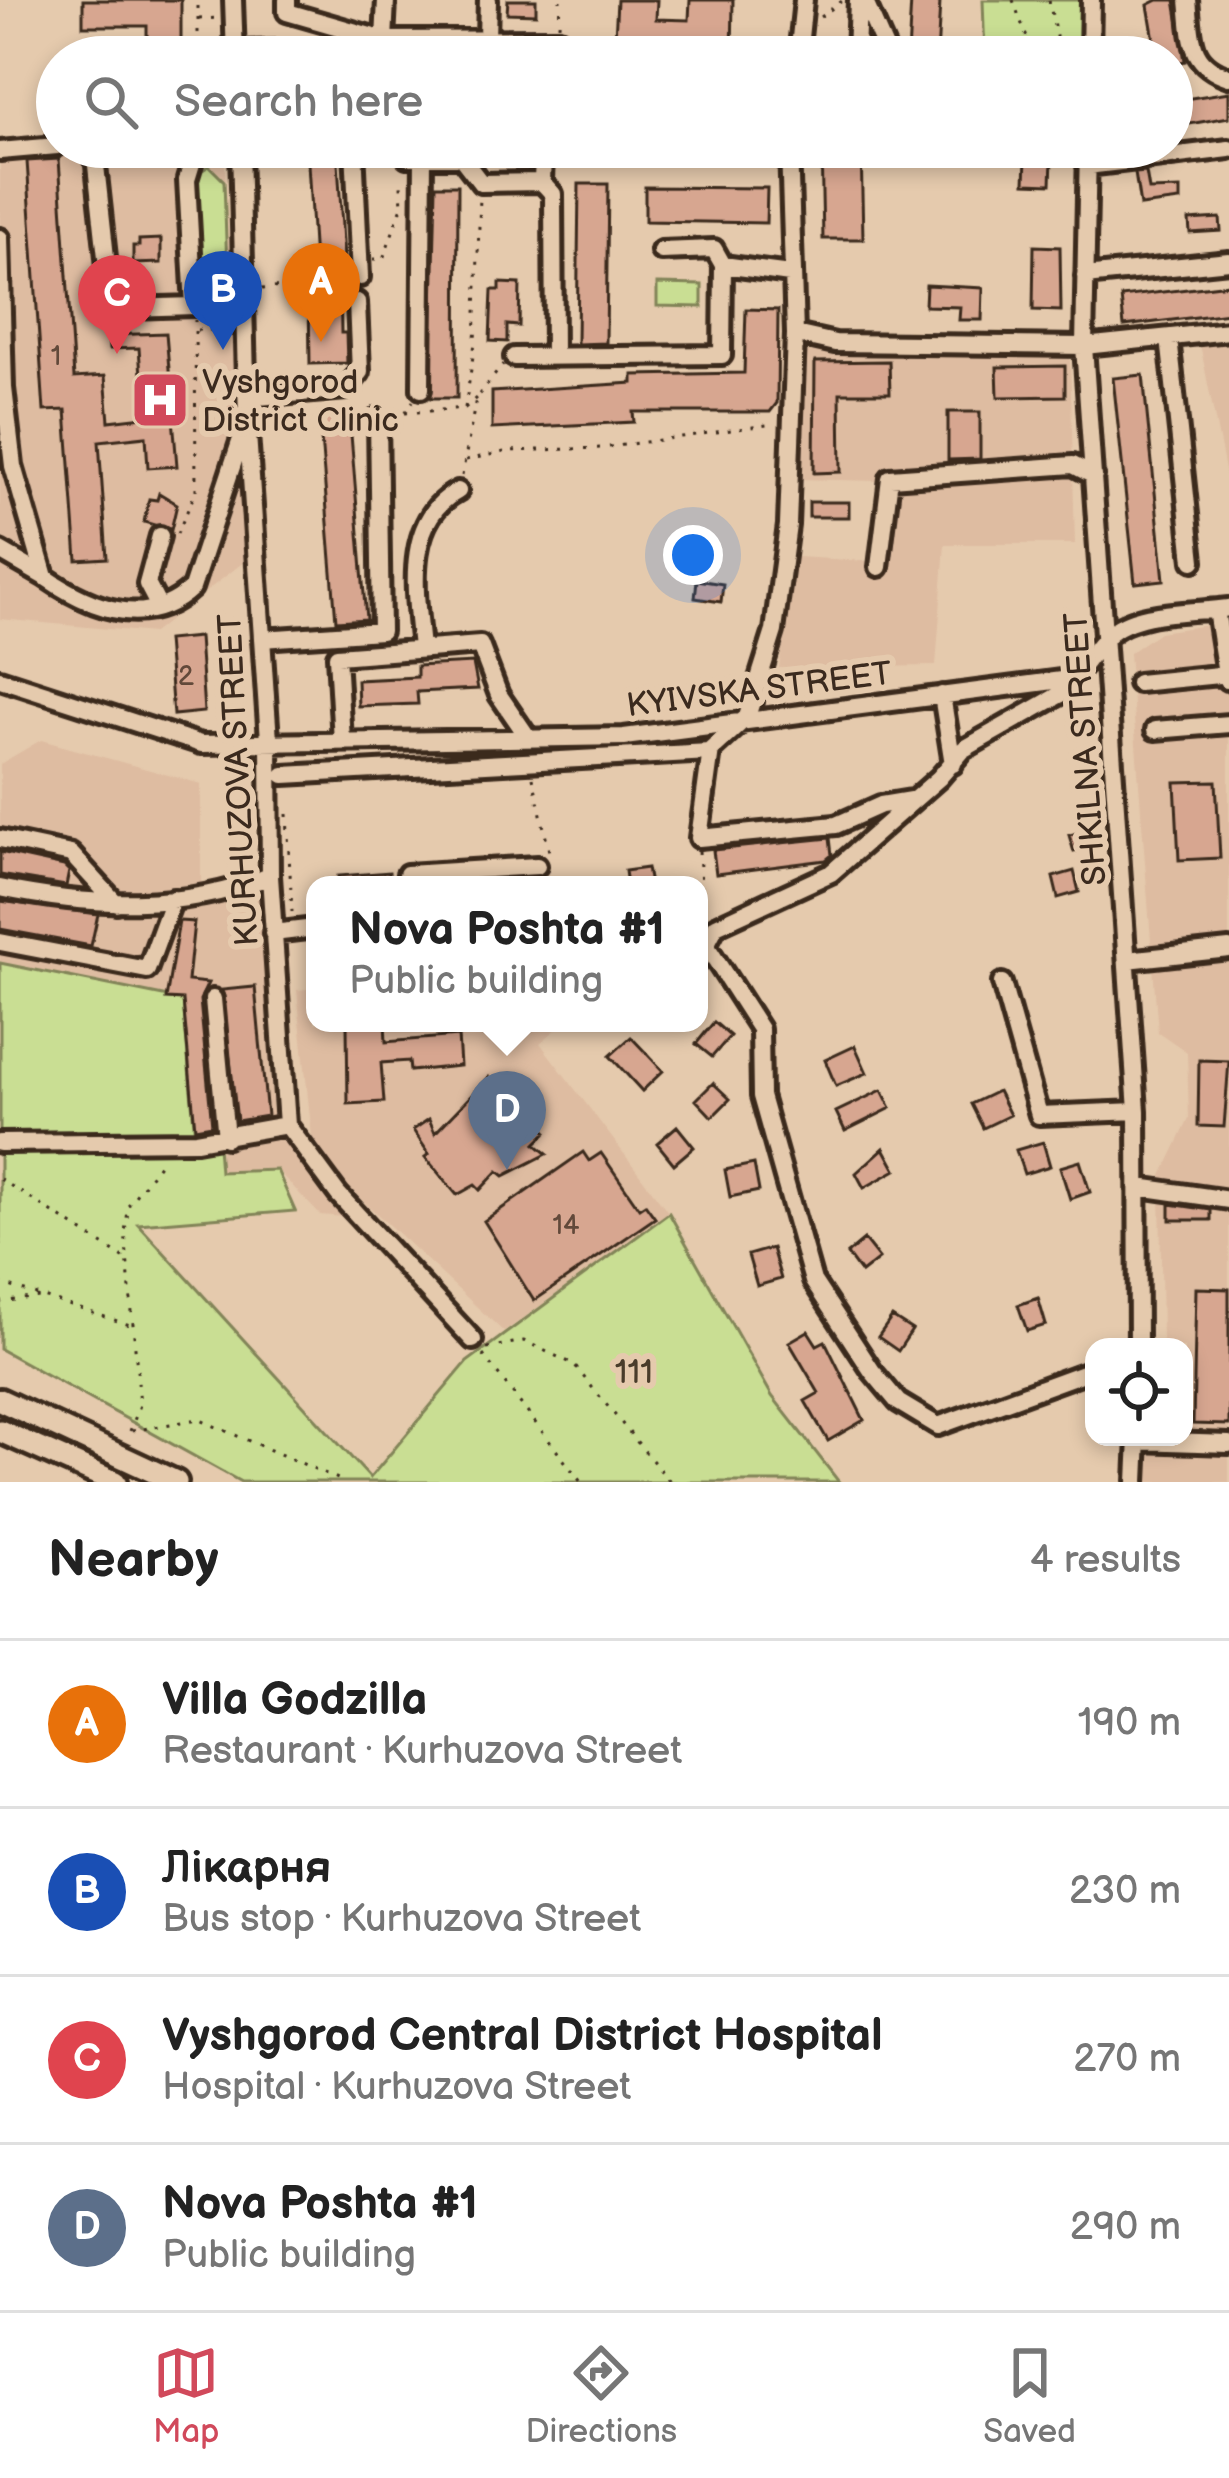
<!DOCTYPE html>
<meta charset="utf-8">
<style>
:root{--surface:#fff;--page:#f6f6f6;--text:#222;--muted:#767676;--line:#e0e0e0;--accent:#d1495b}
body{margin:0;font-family:"Balsamiq Sans",sans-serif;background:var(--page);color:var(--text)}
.controls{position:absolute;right:36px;bottom:36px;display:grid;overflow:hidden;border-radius:24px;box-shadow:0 6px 18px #0003}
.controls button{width:108px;height:108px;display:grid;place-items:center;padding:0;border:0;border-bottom:3px solid var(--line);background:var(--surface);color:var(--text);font:60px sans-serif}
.you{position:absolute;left:693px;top:555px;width:42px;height:42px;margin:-30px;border:9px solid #fff;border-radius:50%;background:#1a73e8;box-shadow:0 0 0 18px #1a73e833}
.badge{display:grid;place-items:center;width:78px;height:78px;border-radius:50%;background:var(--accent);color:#fff;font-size:39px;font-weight:700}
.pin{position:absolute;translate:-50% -99px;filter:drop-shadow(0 3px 6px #0008)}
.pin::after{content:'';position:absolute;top:63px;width:42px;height:36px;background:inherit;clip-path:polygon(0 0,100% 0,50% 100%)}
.popup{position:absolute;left:306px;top:876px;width:402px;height:156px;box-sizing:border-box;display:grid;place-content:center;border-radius:24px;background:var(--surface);filter:drop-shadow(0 3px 9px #0005);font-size:39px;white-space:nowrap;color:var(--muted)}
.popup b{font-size:45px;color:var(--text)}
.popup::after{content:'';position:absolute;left:50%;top:100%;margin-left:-24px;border:24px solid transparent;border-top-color:var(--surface)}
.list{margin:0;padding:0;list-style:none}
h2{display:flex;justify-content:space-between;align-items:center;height:156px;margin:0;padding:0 48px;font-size:51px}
h2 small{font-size:39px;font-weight:400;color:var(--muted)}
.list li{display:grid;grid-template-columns:78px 1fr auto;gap:36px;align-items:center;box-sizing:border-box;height:168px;padding:0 48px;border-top:3px solid var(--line)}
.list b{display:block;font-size:45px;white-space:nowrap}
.list p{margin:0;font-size:39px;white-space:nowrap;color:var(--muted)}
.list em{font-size:39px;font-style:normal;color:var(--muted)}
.icon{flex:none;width:66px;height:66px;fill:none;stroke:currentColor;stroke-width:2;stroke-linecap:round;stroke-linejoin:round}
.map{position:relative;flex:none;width:1229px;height:1482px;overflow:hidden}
.search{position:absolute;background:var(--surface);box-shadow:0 6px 18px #0003;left:36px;right:36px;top:36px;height:132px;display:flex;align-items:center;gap:30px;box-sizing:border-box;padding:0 42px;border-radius:66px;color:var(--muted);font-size:45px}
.sheet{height:828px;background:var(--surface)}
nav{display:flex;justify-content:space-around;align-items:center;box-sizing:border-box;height:168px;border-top:3px solid var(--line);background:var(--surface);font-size:33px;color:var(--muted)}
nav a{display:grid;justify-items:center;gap:6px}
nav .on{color:var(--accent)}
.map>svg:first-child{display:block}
</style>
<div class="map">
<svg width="1229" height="1482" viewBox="0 0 1229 1482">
<rect width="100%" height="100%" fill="#e5caad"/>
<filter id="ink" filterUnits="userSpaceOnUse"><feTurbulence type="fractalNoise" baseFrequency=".00833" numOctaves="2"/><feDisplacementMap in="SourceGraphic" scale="24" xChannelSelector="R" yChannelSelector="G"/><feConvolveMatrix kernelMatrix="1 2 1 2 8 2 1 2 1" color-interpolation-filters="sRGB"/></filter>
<g filter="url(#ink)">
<path fill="#debca1" d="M57 135V147H224L245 561 153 633 0 619V138Z
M1229 336V490L1199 339Z
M804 352 1070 354 1075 544H945L936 666 779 668 796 557 867 561 880 481 795 479Z
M1229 622V1434L1184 1432V1347H1162L1160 1180 1189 1119 1187 1052 1158 1032 1129 653 1159 632Z
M41 740 201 784V909L261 892 274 1138H289L293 1156 356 1218 320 1215 277 1170 219 1172 208 1004 0 963V764Z
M315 988V1023H564L540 1043 669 1213 504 1332 334 1174 313 1147 297 990Z
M1147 1454 1229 1456V1482H1147Z"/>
<path fill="#c9de93" stroke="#828458" stroke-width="3" d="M983 0H1083L1082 57H985Z
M209 166 224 181 228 299 213 311 200 301 196 174Z
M657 284 702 285V307L657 306Z
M0 963 183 1000 195 1136 217 1134 220 1172 277 1170 295 1211 138 1224 370 1478 467 1362 669 1213 772 1396 839 1482H241L0 1349Z"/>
<path fill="#d7a690" stroke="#3b2a1e" stroke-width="3" d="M83 0H181V57H147V26H83Z
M508 0H536V14L507 13Z
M617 0H657L656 19 689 20 690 0H733L732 57H688V40L654 39V57H614Z
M911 0 940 2 937 57 908 56Z
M1158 0H1175L1185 61 1172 64V57H1157L1148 5Z
M1229 92V117L1184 125 1183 113 1172 115V101Z
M307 147H337L345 275 340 276 341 333H346L347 363 310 364 309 296 316 295Z
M821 147H861L863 239H823Z
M1026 158 1052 159 1051 184 1025 183Z
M59 159 74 378 105 376 109 421 144 417 139 348 109 349 108 335 166 333 177 466 148 468 146 436 99 441 107 558 77 560 66 410 44 411 27 161Z
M1146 172 1149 190 1180 189V201L1140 206 1135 173Z
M579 184H608L606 343 577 344Z
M436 185H458L457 398H431Z
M645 187 767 188 766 223 645 221Z
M1220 218 1221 231 1190 233 1189 220Z
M161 239V263L133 264V246H139V240Z
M1034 246 1060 247 1061 311 1033 310Z
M500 283 520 284 519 326 507 325V342L490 341 492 290H500Z
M1229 284V313L1124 326 1121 297Z
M926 285 983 288 982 320H959L960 307 925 306Z
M746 309 778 310 777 403 770 412H633L634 422 492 429V392L633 383V375L744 373Z
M889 361 890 393H840L841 472 814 473 815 362Z
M1065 366V396L998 397 997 367Z
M1143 375 1164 580 1135 583 1113 378Z
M349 410 366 619 336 621 319 413Z
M948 412H980V459L948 460Z
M159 493 177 504 171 530 144 522 149 499 157 500Z
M809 502H849V517H809Z
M697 580 723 584 721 602 695 598Z
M199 637 204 712 173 715 167 640Z
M473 663 478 689 417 692 418 704 358 706 357 680 417 677V666Z
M1216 781 1220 858 1179 860 1175 782Z
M1094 829 1098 846 1074 852 1069 835Z
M830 838 832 855 826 860 716 874 713 850Z
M0 852 64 866 69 871 66 886 0 875Z
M647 868 650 885H627L625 871Z
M1074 871 1079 892 1058 898 1053 877Z
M389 872 390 885H339L338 876Z
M0 901 98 914 91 946 0 929Z
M179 921 194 922 188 981 208 983 200 1000 212 1125 195 1128 183 1000 166 999Z
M255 987 267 1116 237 1121 222 990Z
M714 1022 730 1036 712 1057 696 1044Z
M385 1023 386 1042 458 1036 460 1066 410 1071 409 1061 381 1063 384 1102 348 1104 347 1025Z
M631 1037 663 1071 642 1091 610 1056Z
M855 1046 867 1073 836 1086 825 1060Z
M1199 1060 1229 1061 1224 1127 1198 1126Z
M489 1077 547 1132 535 1144 547 1154 504 1176 498 1171 480 1190 475 1185 457 1195 425 1157 429 1154 413 1130 429 1119 435 1133Z
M713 1083 730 1099 712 1117 696 1100Z
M882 1090 891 1108 845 1131 836 1112Z
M998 1091 1010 1115 983 1128 971 1104Z
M677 1126 694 1147 674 1164 657 1143Z
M1043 1142 1050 1166 1024 1174 1016 1150Z
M884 1148 896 1170 864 1188 856 1173Z
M583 1152 589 1161 601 1153 639 1208 645 1204 655 1218 534 1301 484 1221Z
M1080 1161 1090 1192 1070 1199 1060 1167Z
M754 1164 759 1191 730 1197 725 1170Z
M1170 1204 1211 1210V1220H1170Z
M864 1240 879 1259 861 1273 847 1254Z
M772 1248 781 1279 757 1286 748 1255Z
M1196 1288 1229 1289V1425L1193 1424Z
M1038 1298 1046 1325 1027 1331 1018 1305Z
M892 1317 912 1330 898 1351 878 1337Z
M808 1331 817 1345 825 1341 864 1420 828 1441 805 1401 819 1393 789 1342Z"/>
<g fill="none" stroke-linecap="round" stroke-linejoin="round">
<defs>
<path id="minor" d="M233 0 235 57
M287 0V12L384 40 559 39 558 57
M864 0 889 57
M1188 0C1192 38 1188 64 1229 77
M487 38 488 0
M384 40 386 0
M235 51 323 50 332 57
M799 51 856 54 858 0
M798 57 804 0
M1090 57 1091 0
M94 147 109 285 128 308 194 306 187 180 197 147
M240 147 247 419 269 740 270 876 287 1125 338 1194 473 1340
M354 147 360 277
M409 147 407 157H461L481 183 542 182
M549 147 543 154 542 182 553 194 554 356
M789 147 795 334 835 343 1084 346 1229 331
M1088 147 1084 346 1137 1111 1138 1347
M0 151 57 146
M1087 166 1229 149
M0 238 4 388 13 466 45 577C90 608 146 631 192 588L243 433
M661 251 714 249 723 265
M1085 276 1229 261
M795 334 788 525 774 631 747 717 711 750 699 838 836 825 881 805 911 800
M1169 338 1193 561
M514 357 722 355 723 265 790 274
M421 389 423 157
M247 398 346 389 360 372 357 302
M0 551 45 577
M879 567 890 478 1073 465 1094 476
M159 607 147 584 160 536
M1216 610 1227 680
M262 639 381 631 378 418
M421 648C416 596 402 520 458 491
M0 679 201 744 624 737 1069 679C1088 666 1091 651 1107 636 1134 609 1193 613 1229 608
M1069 679 1061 694 964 749 939 778 831 873 716 926 706 945 760 1029 761 1096 813 1281 872 1371 898 1402 938 1426 1094 1369
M1138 683 1229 674
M942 695 953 764
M1155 730 1229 724
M342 741 337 656 480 645 499 695 527 736
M284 775 710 752
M0 839 71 854 116 903
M408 885 407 874 537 866
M0 888C91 907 182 911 270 876
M273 933 315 928
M0 942 147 970 173 899
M1127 960 1229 949
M1002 983 1039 1115 1137 1111
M213 999 226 1138
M0 1143 196 1141 287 1125
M1139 1187 1229 1200
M1138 1441 1229 1444
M1136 1482 1138 1437"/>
<path id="major" d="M0 1400 176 1482
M0 1431 115 1482"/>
</defs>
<use href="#minor" stroke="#3b2a1e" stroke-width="26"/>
<use href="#major" stroke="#3b2a1e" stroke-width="30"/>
<path stroke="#3b2a1e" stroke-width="3" stroke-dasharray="3 9" stroke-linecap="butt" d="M1013 0 1034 57
M1049 0 1060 57
M820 17 842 1
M199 19 220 18
M559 25 560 0
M198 57V0
M373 259H383L402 207 401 185
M262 289 347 281
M197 330H215
M465 408 475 343 480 196
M405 413 465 408 476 398
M394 415 405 413 413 401
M466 460 509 451 602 448 774 424
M462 476 476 398 503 365
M177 534 196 491 195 320
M533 777 550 856
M287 814 292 912
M699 851 703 920
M0 1179 125 1259
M0 1283 130 1325
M0 1302 39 1297
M487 1348 524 1341 573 1364 670 1482
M483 1355 581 1482
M130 1431 140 1405 125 1232 129 1204 163 1159
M132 1431 198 1419 345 1482"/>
<use href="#minor" stroke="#e5caad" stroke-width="16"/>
<use href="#major" stroke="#e5caad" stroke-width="21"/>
</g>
</g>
<defs>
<symbol id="hospital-square" viewBox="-11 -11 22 22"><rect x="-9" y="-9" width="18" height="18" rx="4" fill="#d1495b" stroke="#e5caad"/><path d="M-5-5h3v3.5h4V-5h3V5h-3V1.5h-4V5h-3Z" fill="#fff"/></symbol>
</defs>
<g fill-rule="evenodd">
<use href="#hospital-square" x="127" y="367" width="66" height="66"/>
</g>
<g text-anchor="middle" stroke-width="12" stroke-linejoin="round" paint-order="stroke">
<g font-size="27" fill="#62493a">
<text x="56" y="365">1</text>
<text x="186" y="685">2</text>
<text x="566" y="1234">14</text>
</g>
<g font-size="33" fill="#3b2a1e" stroke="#e5caad" text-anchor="start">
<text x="202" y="393">Vyshgorod<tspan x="202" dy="38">District Clinic</tspan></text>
</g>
<g font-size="33" fill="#3b2a1e" stroke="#e5caad">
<text transform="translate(759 688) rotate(-7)" y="12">KYIVSKA STREET</text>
<text transform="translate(1084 749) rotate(-94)" y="12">SHKILNA STREET</text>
<text transform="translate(237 780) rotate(-93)" y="12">KURHUZOVA STREET</text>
</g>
<g font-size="33" fill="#493c2a" stroke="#e5caad">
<text x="634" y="1383">111</text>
</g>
</g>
</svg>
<div class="controls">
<button><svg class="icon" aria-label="locate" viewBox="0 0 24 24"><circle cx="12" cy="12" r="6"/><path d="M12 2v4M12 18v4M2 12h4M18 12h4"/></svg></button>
</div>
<div class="you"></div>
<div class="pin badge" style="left:321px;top:342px;background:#e8710a">A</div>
<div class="pin badge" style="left:223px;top:350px;background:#1a4fb4">B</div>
<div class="pin badge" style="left:117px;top:354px;background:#e0444e">C</div>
<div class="pin badge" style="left:507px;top:1170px;background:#5c6f8a">D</div>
<div class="popup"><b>Nova Poshta #1</b>Public building</div>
<div class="search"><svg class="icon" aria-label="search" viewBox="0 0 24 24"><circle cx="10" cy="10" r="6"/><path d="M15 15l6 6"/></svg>Search here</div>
</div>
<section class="sheet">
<h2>Nearby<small>4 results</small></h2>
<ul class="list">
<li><span class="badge" style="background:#e8710a">A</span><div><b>Villa Godzilla</b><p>Restaurant · Kurhuzova Street</p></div><em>190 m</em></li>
<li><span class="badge" style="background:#1a4fb4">B</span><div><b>Лікарня</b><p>Bus stop · Kurhuzova Street</p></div><em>230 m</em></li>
<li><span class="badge" style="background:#e0444e">C</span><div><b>Vyshgorod Central District Hospital</b><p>Hospital · Kurhuzova Street</p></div><em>270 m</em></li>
<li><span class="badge" style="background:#5c6f8a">D</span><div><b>Nova Poshta #1</b><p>Public building</p></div><em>290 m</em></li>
</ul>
</section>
<nav>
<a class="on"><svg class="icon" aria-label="map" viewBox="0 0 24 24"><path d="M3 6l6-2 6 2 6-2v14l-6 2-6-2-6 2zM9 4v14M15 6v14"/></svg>Map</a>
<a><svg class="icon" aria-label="directions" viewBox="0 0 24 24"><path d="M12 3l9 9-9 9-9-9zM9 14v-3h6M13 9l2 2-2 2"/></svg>Directions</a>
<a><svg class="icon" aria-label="saved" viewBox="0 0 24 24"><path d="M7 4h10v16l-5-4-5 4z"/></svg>Saved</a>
</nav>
